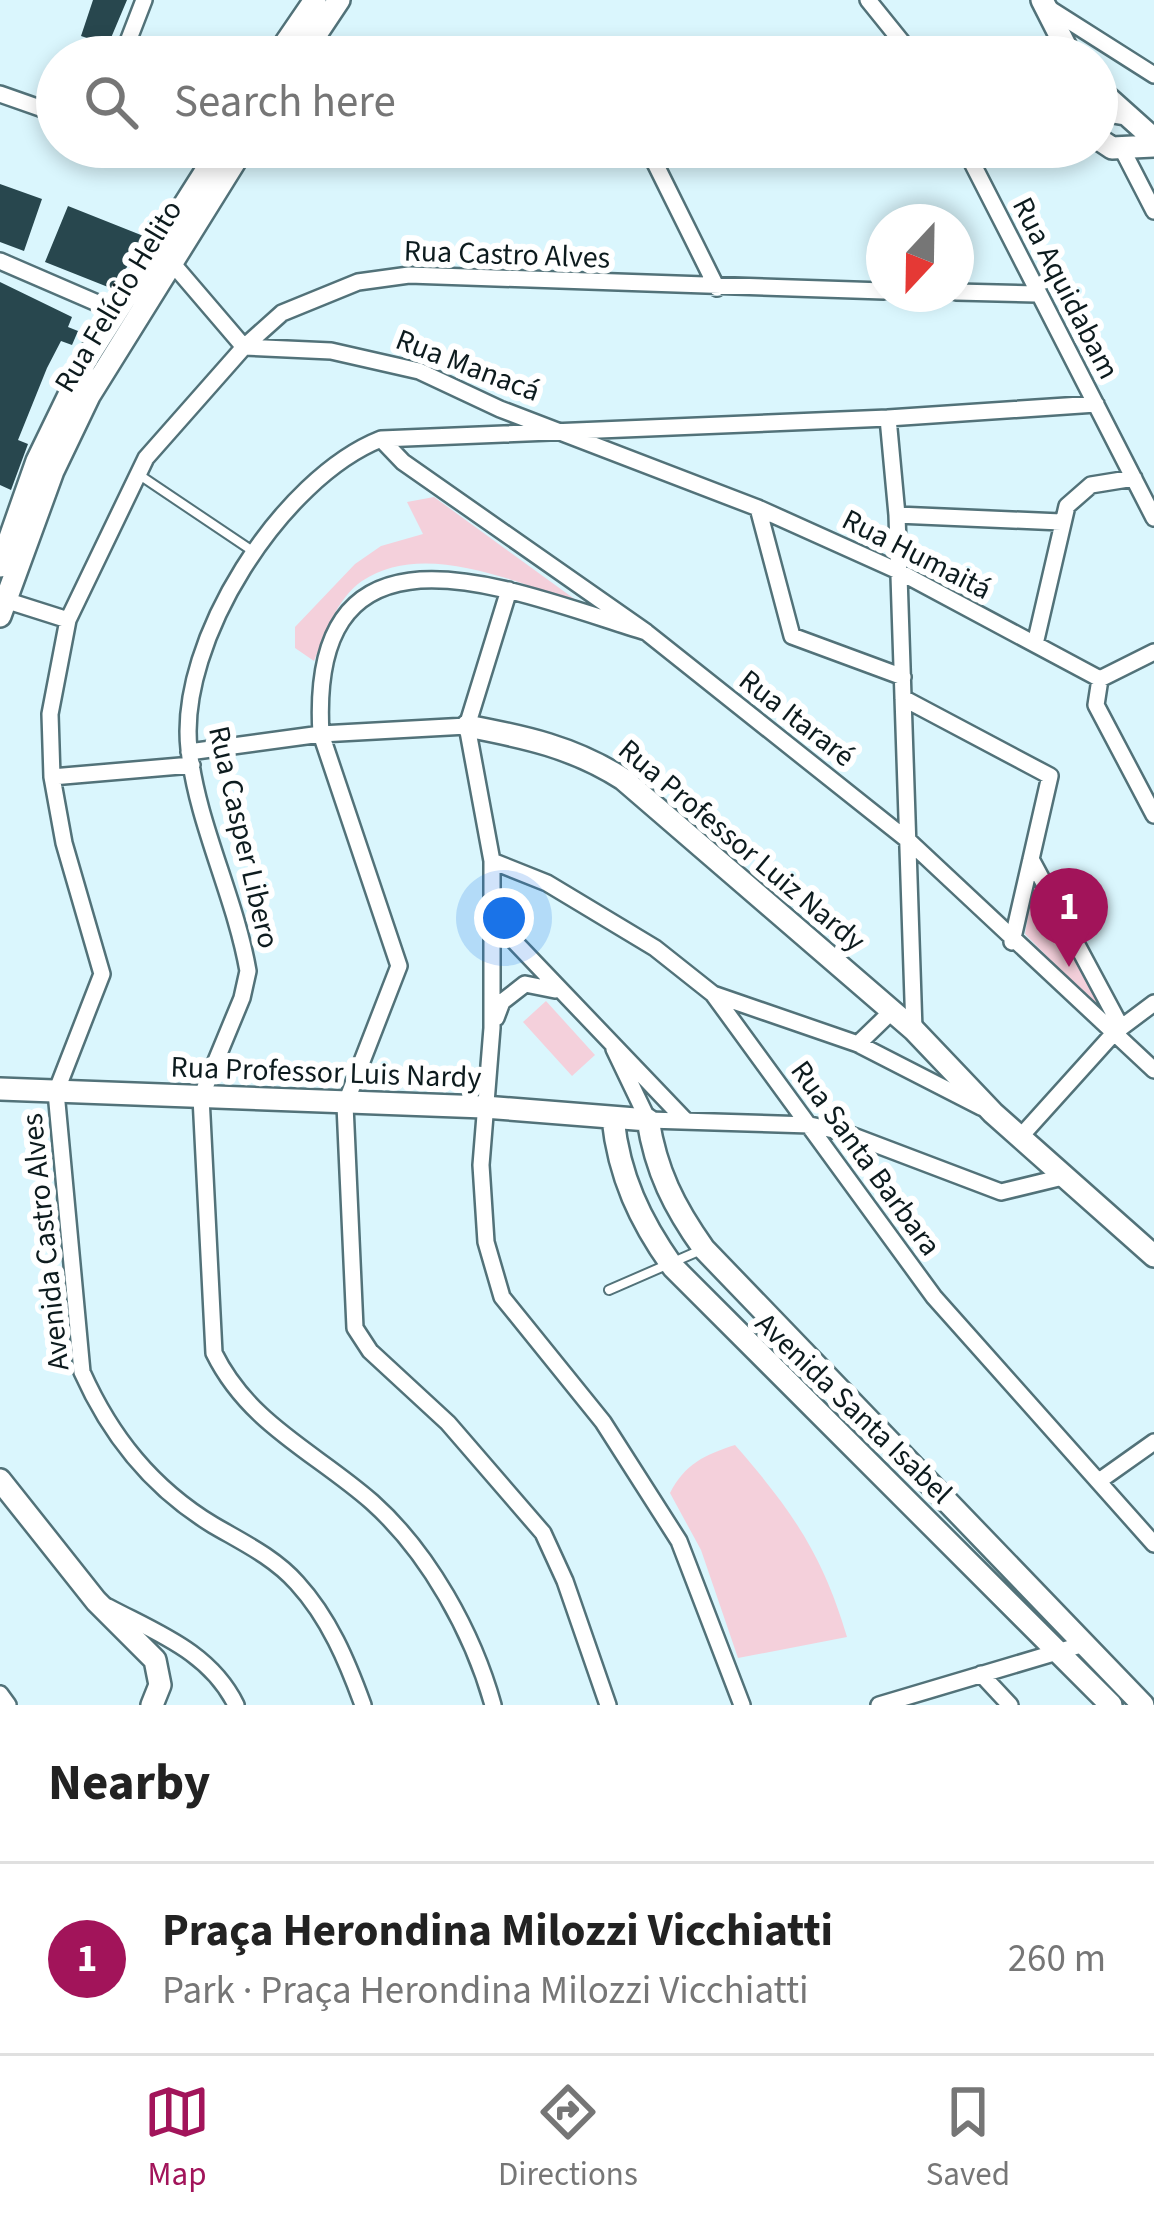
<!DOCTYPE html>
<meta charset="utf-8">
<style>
:root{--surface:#fff;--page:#f6f6f6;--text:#222;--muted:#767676;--line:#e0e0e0;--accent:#a2145a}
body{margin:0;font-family:"Source Sans 3",sans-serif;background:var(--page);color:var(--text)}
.compass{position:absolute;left:866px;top:204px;width:108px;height:108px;border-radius:50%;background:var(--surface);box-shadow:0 6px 18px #0003;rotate:202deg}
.you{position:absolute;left:504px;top:918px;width:42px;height:42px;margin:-30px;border:9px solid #fff;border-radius:50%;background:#1a73e8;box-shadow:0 0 0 18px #1a73e833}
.badge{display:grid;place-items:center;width:78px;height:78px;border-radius:50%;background:var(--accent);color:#fff;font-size:39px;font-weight:700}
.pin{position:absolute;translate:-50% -99px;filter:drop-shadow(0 3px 6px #0008)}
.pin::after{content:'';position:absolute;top:63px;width:42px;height:36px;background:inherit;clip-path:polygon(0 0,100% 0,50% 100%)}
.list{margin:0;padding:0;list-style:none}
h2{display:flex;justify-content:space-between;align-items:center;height:156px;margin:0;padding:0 48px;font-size:51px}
h2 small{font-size:39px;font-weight:400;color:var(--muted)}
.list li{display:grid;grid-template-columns:78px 1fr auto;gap:36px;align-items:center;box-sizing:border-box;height:192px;padding:0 48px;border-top:3px solid var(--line)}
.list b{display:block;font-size:45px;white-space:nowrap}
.list p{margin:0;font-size:39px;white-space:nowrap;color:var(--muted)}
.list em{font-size:39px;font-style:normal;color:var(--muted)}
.icon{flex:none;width:66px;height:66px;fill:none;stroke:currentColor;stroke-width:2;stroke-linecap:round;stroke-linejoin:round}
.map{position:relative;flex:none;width:1154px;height:1705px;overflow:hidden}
.search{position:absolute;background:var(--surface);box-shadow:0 6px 18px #0003;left:36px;right:36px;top:36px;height:132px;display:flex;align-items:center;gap:30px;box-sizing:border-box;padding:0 42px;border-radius:66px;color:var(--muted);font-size:45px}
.sheet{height:348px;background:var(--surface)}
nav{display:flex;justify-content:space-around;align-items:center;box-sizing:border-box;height:168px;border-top:3px solid var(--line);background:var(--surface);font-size:33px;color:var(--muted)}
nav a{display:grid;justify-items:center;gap:6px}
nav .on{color:var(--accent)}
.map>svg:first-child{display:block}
</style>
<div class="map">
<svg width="1154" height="1705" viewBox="0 0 1154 1705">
<rect width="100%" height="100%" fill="#daf6fd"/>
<path fill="#f4d0db" d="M434 497 580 603C517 583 424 539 362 581 336 599 326 633 314 661L295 648V627L355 564 381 546 423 534 407 502Z
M1034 878 1099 1000 1096 1006 1025 934Z
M546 1001 595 1055 572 1076 523 1022Z
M735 1445C791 1509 823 1555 847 1637L738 1658 701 1550 670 1493C685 1464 704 1455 735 1445Z"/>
<path fill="#28474e" d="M93 0H127L108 45 81 36Z
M0 184 42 199 24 251 0 242Z
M68 206 146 237 113 289 45 262Z
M0 282 72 317 68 327 78 331 72 345 61 341 47 368 18 440 28 444 11 490 0 485Z"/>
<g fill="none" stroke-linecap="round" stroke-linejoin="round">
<defs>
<path id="lane" d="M138 474 254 552
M609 1290 701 1250"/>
<path id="street" d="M868 0 914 57
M1047 7 1154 75
M122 57 144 0
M0 94 57 114
M647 147 717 288
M964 147 1154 518
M1122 149 1154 211
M286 156 297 147
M0 261 118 312
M173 264 244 347 331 351 419 371 500 409 758 508 898 571 1100 679
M956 292 1036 294
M888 418 897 515 914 1030
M381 439 403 462 646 632 910 842 1154 1070
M758 508 792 636 903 677
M897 515 1061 522
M509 590 467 726 492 861V1028L481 1165 486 1242 502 1297 603 1422 679 1541 742 1705
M5 600 68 620
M1035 644 1067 506 1091 485 1134 478
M1100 679 1096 705 1154 815
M1100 679 1154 652
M903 698 1050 776 1012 942
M189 752 321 734 467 726
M52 777 192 765
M1031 859 1121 1027
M492 861 547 883 655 948 713 994 934 1297 1154 1544
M492 918 685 1120
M713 994 858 1044 981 1107
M496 1018 502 1002 525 984 555 990
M858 1044 891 1012
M614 1049 648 1120 810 1125 843 1132 1001 1192 1067 1176
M1022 1135 1114 1033 1154 1003
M1099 1481 1154 1442
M108 1607C157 1633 210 1652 236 1705
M981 1674 1010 1705
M0 1694 8 1705
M363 1705C347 1661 329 1618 297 1583 274 1557 242 1542 213 1525 152 1488 111 1437 82 1372L56 1092 102 974 64 843 52 777 50 714 68 620 146 458 244 347 282 313 358 282 409 275 884 291
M493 1705C473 1633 429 1553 372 1502 315 1452 249 1424 214 1353L201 1097 242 998 248 971C235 896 197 824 189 749 177 641 282 478 381 439L888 418 1096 404
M608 1705 565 1581 543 1533 448 1423 370 1351 355 1328 345 1105 399 966 321 734C307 500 512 591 646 632
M879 1705 1084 1644"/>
<path id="secondary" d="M1042 0 1071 57
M276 57 315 0
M301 57 339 0
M1097 88 1154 139
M1097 117 1107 111 1125 114
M1097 138 1112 148 1154 146
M0 566 37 461 86 360 221 147
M0 616 53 471 89 396 244 147
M467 726C525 737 573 747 623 779L914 1030 993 1113 1154 1256
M0 1089 484 1107 648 1120C656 1171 674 1207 704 1249L1143 1705
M613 1119C619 1176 640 1221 673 1267L1111 1705
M0 1480 96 1601 155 1660 160 1685 152 1705"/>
</defs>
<use href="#lane" stroke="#527279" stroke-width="12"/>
<use href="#street" stroke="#527279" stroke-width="20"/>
<use href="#secondary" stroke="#527279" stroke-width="26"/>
<use href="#lane" stroke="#fff" stroke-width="8"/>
<use href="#street" stroke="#fff" stroke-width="15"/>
<use href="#secondary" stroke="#fff" stroke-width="21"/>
</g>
<g text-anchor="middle" stroke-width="12" stroke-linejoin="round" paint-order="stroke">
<g font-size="30" fill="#0d1b1e" stroke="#fff">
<text transform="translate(507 254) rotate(2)" y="10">Rua Castro Alves</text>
<text transform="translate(1066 288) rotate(63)" y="10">Rua Aquidabam</text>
<text transform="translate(118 296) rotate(-59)" y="10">Rua Felício Helito</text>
<text transform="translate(468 365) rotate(21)" y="10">Rua Manacá</text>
<text transform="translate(917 554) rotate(27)" y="10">Rua Humaitá</text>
<text transform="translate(797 718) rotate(38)" y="10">Rua Itararé</text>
<text transform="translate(244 837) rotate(77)" y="10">Rua Casper Libero</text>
<text transform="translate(742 845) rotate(40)" y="10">Rua Professor Luiz Nardy</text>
<text transform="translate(326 1072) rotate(2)" y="10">Rua Professor Luis Nardy</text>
<text transform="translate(866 1158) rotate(54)" y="10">Rua Santa Barbara</text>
<text transform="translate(45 1242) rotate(-96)" y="10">Avenida Castro Alves</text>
<text transform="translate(854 1408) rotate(44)" y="10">Avenida Santa Isabel</text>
</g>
</g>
</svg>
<svg class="compass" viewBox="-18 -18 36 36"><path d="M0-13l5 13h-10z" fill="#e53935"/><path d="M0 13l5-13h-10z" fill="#767676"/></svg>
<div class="you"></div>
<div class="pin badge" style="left:1069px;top:967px">1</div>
<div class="search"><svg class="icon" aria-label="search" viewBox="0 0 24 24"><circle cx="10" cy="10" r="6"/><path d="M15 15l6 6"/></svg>Search here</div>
</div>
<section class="sheet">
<h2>Nearby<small></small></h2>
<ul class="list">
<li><span class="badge">1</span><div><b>Praça Herondina Milozzi Vicchiatti</b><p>Park · Praça Herondina Milozzi Vicchiatti</p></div><em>260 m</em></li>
</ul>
</section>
<nav>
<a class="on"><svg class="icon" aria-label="map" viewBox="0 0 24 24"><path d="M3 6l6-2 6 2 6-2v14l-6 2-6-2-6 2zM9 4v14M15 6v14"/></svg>Map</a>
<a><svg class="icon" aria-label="directions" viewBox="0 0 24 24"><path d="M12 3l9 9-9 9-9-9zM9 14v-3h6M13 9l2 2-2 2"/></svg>Directions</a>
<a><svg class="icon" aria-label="saved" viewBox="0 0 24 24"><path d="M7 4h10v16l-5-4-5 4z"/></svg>Saved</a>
</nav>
